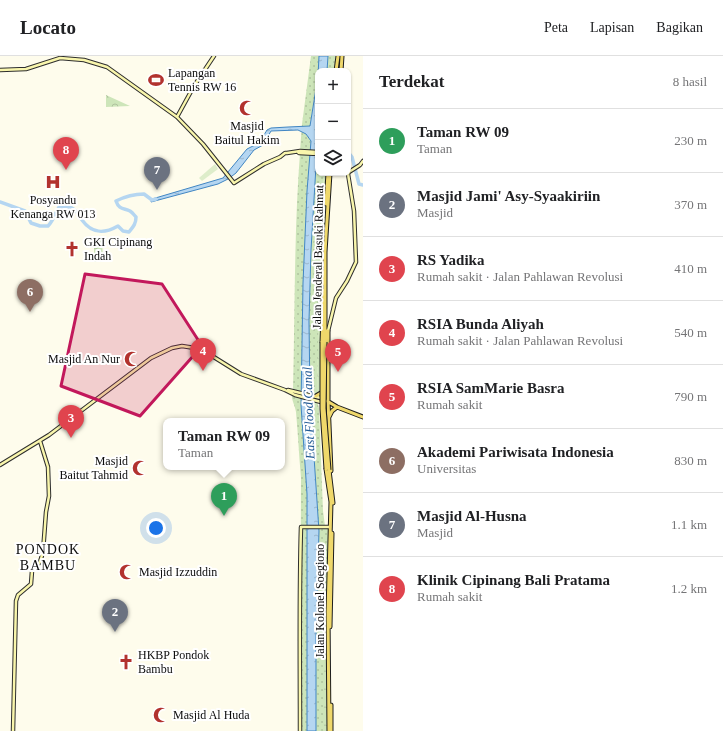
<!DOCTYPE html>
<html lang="id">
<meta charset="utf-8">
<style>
:root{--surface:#fff;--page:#f2f2f2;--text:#202124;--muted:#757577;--line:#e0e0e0;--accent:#b45309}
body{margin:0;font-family:"Times New Roman",serif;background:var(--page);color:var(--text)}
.controls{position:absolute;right:12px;top:12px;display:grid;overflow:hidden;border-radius:8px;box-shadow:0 1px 3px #0004}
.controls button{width:36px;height:36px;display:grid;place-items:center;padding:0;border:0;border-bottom:1px solid var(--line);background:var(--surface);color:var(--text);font:20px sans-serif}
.you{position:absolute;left:156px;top:472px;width:14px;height:14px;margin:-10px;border:3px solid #fff;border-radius:50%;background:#1a73e8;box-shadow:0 0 0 6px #1a73e833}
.badge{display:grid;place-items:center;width:26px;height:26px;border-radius:50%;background:var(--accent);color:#fff;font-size:13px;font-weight:700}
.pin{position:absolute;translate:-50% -33px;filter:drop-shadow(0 1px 2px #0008)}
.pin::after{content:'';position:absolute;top:21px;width:14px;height:12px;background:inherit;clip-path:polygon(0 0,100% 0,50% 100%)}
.popup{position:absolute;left:163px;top:362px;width:122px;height:52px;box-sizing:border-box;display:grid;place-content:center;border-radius:8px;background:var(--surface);filter:drop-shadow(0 1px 3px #0005);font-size:13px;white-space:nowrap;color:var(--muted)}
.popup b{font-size:15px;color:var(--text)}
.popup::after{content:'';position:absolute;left:50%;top:100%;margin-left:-8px;border:8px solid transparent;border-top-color:var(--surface)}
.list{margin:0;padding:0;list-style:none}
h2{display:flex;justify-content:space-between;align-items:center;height:52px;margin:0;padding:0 16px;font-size:17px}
h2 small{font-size:13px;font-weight:400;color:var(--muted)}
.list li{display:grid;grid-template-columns:26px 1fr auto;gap:12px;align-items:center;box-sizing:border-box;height:64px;padding:0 16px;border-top:1px solid var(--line)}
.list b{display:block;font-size:15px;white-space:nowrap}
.list p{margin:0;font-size:13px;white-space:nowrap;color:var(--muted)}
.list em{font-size:13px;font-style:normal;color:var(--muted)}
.icon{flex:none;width:22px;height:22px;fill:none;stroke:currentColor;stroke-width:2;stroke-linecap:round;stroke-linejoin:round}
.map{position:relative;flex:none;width:363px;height:675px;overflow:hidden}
header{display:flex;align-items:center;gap:24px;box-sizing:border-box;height:56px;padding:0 20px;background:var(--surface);border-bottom:1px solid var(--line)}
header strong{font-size:19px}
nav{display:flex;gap:22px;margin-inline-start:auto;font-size:14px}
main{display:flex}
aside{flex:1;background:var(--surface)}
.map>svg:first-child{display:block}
</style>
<header>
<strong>Locato</strong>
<nav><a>Peta</a><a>Lapisan</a><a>Bagikan</a></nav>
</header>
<main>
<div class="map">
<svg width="363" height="675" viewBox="0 0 363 675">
<defs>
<pattern id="grass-dots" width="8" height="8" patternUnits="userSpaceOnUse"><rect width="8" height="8" fill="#cde5b9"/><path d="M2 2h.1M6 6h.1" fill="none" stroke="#afc39e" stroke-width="1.8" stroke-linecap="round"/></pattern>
<pattern id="park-crowns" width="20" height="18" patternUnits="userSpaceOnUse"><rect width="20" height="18" fill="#cde5b9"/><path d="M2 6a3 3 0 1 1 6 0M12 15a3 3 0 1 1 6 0" fill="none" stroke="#afc39e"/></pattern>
<pattern id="water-ripples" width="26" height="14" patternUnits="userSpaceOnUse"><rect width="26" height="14" fill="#b5d6f1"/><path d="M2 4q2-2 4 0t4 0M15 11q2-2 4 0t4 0" fill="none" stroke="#9ab6cd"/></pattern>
</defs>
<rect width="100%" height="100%" fill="#fefcec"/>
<path fill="url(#grass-dots)" d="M311 0H336L334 15H318L310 70 306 71V78L311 85 310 95H300L302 68Z
M300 97 318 98V117H324L320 215 317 341 293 334C295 255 294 176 300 97Z
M292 337 317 345 319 352 323 455 325 470 330 471 328 556 325 563 324 675H300L301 422C299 400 298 378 296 356 295 349 291 344 292 337Z"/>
<path fill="url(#park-crowns)" d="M106 39 130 50 106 51Z
M324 117H328L324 182 321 337 317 339 320 202Z
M94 181H102L103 206H94Z
M324 584 326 588 329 590V675H324Z"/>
<path fill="#deedca" d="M215 108 218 113 202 125 199 122Z"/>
<path fill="url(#water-ripples)" stroke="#4186c3" d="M319 0H328L327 15H318V76L311 194 309 265 310 341 319 475 316 579V675H307V438L301 349 303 227 307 135 311 85 306 78 298 74 271 75 263 89 254 94 236 117 228 123 218 128 151 146 152 143 223 122 247 93 259 87 267 74 271 72 288 71 310 70 318 20Z"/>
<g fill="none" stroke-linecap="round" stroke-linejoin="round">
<path stroke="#b5d6f1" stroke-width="3.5" d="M348 96 352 101 359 128 363 129
M0 146 25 155 31 167 40 170H48C53 165 55 158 59 151 63 151 68 151 72 152 77 154 79 160 82 164 92 178 104 178 118 170L123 175 129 176C133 171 136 168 136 161 134 159 133 157 130 155 124 152 119 154 116 145 124 141 135 138 144 138L152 144 156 143"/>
<defs>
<path id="secondary" d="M0 14 26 13 60 2 84 4 107 11 177 61 203 88 234 127 264 108 280 101 285 97H287
M177 61 194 30 214 0
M298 96 299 97 318 98
M287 97 300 95 318 96
M328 275 336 242 347 225 356 206 354 155 348 118 349 116 360 109 363 105
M288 334 321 342
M0 409 49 379 151 302 172 292 182 290 201 293 241 318 285 334 295 339 321 346
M13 675 16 545 18 539 31 528 32 515 40 506 43 496 46 456 49 440 48 411 40 385
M300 675C300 607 299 539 301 471H330"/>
<path id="primary" d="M336 15 338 0
M341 15 342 0
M326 148 328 117
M323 216 324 228
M326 275H328V345L331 415
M322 286 324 234
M325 286V196L330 117
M316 340 321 337
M327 345 337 351 363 361
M329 361 332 355 337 351H336
M326 413 331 446 328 556 329 675
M329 414 333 447
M330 571 332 477
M331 649V675"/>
</defs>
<use href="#secondary" stroke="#2e2e2e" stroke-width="4.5"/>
<use href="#primary" stroke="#1d1d1d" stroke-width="5"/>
<use href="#secondary" stroke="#f9f6ac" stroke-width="2.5"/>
<use href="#primary" stroke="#efd86b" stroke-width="3"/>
<defs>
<path id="primary-bridge" d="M322 286V353L326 413
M325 286 324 352 329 414"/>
</defs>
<use href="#primary-bridge" stroke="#1d1d1d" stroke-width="5" stroke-linecap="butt"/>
<use href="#primary-bridge" stroke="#efd86b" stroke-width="3"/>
</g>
<path fill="#c2185b" fill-opacity="0.2" stroke="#c2185b" stroke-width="3" stroke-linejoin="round" d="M85 218 162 228 202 290 140 360 61 330Z"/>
<defs>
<symbol id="stadium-bare" viewBox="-9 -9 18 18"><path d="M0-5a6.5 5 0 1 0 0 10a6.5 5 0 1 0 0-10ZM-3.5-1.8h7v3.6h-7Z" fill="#b2322e" stroke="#fff" stroke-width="2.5" paint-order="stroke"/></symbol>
<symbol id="mosque-bare" viewBox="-9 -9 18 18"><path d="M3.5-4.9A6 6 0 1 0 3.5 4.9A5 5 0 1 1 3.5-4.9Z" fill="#b2322e" stroke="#fff" stroke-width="2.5" paint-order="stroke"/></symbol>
<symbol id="hospital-bare" viewBox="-9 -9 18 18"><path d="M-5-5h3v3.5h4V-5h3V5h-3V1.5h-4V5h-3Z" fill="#b2322e" stroke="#fff" stroke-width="2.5" paint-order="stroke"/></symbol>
<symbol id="church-bare" viewBox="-9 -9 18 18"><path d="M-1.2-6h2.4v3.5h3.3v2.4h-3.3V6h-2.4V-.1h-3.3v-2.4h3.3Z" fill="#b2322e" stroke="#fff" stroke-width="2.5" paint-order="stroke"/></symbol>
</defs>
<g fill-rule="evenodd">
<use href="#stadium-bare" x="145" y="13" width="22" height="22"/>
<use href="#mosque-bare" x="236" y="41" width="22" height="22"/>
<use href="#hospital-bare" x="42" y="115" width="22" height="22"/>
<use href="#church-bare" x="61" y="182" width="22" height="22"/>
<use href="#mosque-bare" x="121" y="292" width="22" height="22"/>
<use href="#mosque-bare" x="129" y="401" width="22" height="22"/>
<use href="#mosque-bare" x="116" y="505" width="22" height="22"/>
<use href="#church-bare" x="115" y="595" width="22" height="22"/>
<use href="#mosque-bare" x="150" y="648" width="22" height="22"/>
</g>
<g text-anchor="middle" stroke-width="4" stroke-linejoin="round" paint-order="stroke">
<g font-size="12" fill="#0c0c0c" stroke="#fff" text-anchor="start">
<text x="168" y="21">Lapangan<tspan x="168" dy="14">Tennis RW 16</tspan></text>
<text x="247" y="74" text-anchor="middle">Masjid<tspan x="247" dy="14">Baitul Hakim</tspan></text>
<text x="53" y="148" text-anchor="middle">Posyandu<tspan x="53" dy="14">Kenanga RW 013</tspan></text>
<text x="84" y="190">GKI Cipinang<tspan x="84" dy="14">Indah</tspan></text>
<text x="120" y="307" text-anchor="end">Masjid An Nur</text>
<text x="128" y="409" text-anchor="end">Masjid<tspan x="128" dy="14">Baitut Tahmid</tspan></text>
<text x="139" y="520">Masjid Izzuddin</text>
<text x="138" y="603">HKBP Pondok<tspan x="138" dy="14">Bambu</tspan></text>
<text x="173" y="663">Masjid Al Huda</text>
</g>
<g font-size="12" fill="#0c0c0c" stroke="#fff">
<text transform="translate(318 201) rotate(-89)" y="4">Jalan Jenderal Basuki Rahmat</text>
<text transform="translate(320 545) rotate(-90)" y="4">Jalan Kolonel Soegiono</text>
</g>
<g font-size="13" font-style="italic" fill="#1f5894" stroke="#fff">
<text transform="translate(308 357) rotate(-92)" y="5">East Flood Canal</text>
</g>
<g font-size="14" letter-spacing="1" fill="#0c0c0c" stroke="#fff">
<text x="48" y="498">PONDOK<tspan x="48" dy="16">BAMBU</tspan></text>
</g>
</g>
</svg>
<div class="controls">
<button>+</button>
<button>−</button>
<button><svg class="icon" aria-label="layers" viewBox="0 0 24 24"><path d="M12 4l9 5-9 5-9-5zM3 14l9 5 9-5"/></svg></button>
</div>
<div class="you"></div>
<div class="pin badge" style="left:224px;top:460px;background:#2e9e5b">1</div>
<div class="popup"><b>Taman RW 09</b>Taman</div>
<div class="pin badge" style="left:115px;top:576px;background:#6b7280">2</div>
<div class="pin badge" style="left:71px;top:382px;background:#e0444e">3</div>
<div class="pin badge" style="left:203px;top:315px;background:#e0444e">4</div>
<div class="pin badge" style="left:338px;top:316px;background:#e0444e">5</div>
<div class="pin badge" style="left:30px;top:256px;background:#8d6e63">6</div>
<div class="pin badge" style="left:157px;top:134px;background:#6b7280">7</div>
<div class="pin badge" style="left:66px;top:114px;background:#e0444e">8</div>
</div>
<aside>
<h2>Terdekat<small>8 hasil</small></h2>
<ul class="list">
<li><span class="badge" style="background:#2e9e5b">1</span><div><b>Taman RW 09</b><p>Taman</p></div><em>230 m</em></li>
<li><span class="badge" style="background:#6b7280">2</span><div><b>Masjid Jami' Asy-Syaakiriin</b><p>Masjid</p></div><em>370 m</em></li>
<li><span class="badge" style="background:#e0444e">3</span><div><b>RS Yadika</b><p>Rumah sakit · Jalan Pahlawan Revolusi</p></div><em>410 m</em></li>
<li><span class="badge" style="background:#e0444e">4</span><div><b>RSIA Bunda Aliyah</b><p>Rumah sakit · Jalan Pahlawan Revolusi</p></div><em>540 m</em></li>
<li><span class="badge" style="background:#e0444e">5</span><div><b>RSIA SamMarie Basra</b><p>Rumah sakit</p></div><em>790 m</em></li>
<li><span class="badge" style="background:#8d6e63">6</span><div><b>Akademi Pariwisata Indonesia</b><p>Universitas</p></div><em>830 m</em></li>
<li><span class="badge" style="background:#6b7280">7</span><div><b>Masjid Al-Husna</b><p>Masjid</p></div><em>1.1 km</em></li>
<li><span class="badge" style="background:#e0444e">8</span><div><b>Klinik Cipinang Bali Pratama</b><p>Rumah sakit</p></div><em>1.2 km</em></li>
</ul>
</aside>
</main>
